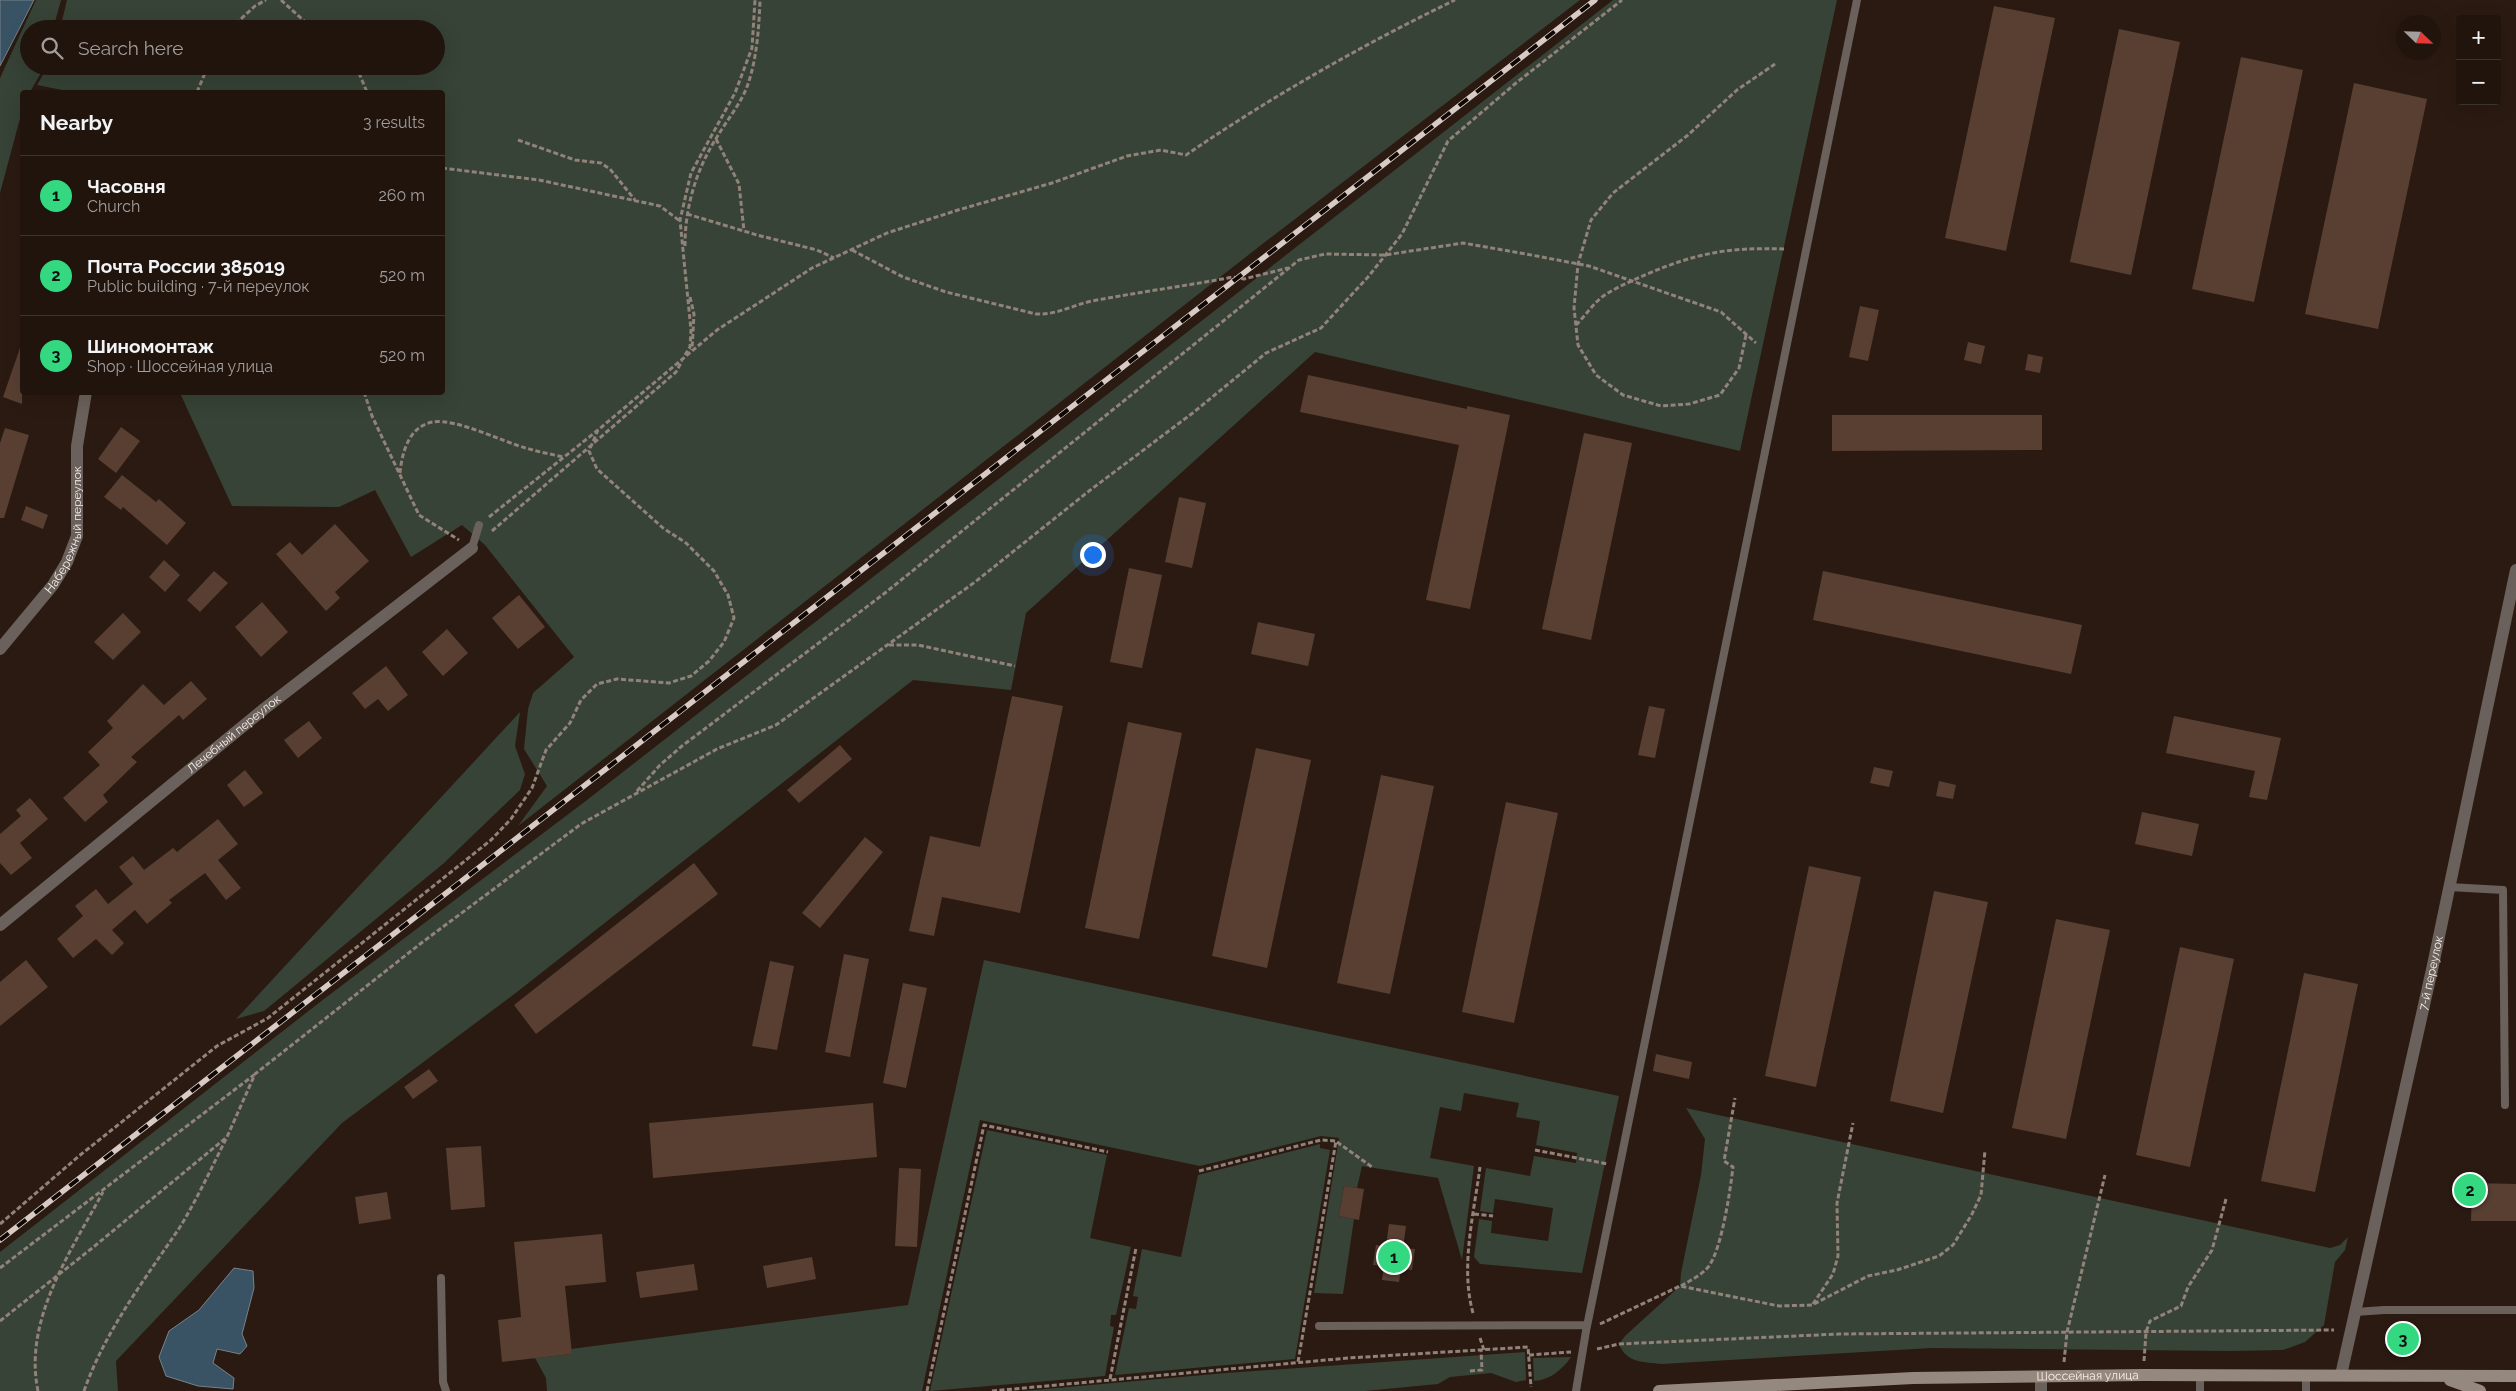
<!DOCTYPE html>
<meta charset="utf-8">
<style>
:root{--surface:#20140d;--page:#2d211b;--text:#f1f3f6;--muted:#a29e9d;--line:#3d332e;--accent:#33d881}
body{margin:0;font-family:Raleway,sans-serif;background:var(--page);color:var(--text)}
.controls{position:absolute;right:15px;top:15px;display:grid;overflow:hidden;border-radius:5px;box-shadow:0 5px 20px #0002}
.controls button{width:45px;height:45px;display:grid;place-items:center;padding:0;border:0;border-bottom:1px solid var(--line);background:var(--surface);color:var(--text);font:25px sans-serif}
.compass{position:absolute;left:2396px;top:15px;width:45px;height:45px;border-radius:50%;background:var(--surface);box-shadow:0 5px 20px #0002;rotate:113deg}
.you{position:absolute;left:1092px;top:554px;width:18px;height:18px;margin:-12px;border:4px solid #fff;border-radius:50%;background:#1a73e8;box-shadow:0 0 0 8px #1a73e833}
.badge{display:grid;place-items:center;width:32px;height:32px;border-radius:50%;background:var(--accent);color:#111;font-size:16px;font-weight:700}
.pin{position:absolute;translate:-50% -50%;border:2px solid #fff;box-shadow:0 1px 5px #0006}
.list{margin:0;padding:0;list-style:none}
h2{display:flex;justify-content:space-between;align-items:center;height:65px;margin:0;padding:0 20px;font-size:21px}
h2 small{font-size:16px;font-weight:400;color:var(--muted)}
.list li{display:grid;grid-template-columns:32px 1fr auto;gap:15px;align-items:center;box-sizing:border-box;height:80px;padding:0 20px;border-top:1px solid var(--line)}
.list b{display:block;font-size:19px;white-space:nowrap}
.list p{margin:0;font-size:16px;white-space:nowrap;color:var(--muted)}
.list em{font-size:16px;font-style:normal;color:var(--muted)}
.icon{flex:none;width:28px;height:28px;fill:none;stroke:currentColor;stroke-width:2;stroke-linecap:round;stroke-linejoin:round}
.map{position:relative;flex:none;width:2516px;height:1391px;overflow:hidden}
.search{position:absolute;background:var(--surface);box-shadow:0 5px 20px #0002;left:20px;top:20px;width:425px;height:55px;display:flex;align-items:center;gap:12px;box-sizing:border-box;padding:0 18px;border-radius:28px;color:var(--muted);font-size:19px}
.panel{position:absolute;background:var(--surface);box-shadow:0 5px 20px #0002;left:20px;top:90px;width:425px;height:305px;border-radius:5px}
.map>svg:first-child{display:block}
</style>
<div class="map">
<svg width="2516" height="1391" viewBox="0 0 2516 1391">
<rect width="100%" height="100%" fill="#2b1a11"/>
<path fill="#374337" d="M36 0H61L53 29H29V66H45L30 92H22V111L0 193V78Z
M67 0H1580L1265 242 518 826 547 786 524 749 528 709 533 693 574 657 485 545 462 525 411 557 375 490 339 507 232 506 180 393 442 392V92H72L37 85 48 66H436V29H60Z
M1613 0H1837L1740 451 1315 352 1026 613 1011 690 913 680 517 992 342 1123 116 1361 118 1391H0V1252L320 1002 587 800Z
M520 712 515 746 525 774 520 790 444 863 264 1011 236 1019Z
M984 960 1619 1096 1582 1273 1480 1264 1474 1257 1479 1219 1492 1221 1491 1233 1548 1241 1553 1208 1495 1199 1493 1213 1480 1211 1486 1168 1530 1176 1534 1156 1576 1163 1577 1153 1536 1145 1540 1121 1516 1117 1519 1103 1464 1093 1461 1111 1440 1107 1430 1158 1474 1166 1462 1260 1438 1178 1362 1166 1357 1188 1344 1186 1339 1216 1354 1219 1343 1294 1314 1293 1339 1138 1321 1136 1200 1166 980 1120 922 1391H547L546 1378 535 1358 572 1354 571 1349 908 1305Z
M1686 1108 2330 1248 2340 1245 2348 1237 2345 1250 2335 1262 2324 1325 2305 1342 2283 1350 2230 1351 1931 1348 1662 1364C1644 1362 1626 1363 1619 1344L1625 1336 1680 1286 1681 1273 1701 1175 1705 1139Z
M987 1130 1107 1155 1090 1238 1131 1247 1116 1315H1111L1110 1326 1114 1327 1105 1376 930 1391Z
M1320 1144V1148L1330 1150 1295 1359 1115 1375 1129 1308 1136 1309 1138 1297 1133 1296 1142 1249 1181 1257 1198 1175Z
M1525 1352 1526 1380 1516 1382 1491 1373 1450 1377 1438 1384 1365 1391H1023L1226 1373Z
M1571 1357C1563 1369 1550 1380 1534 1381L1533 1358Z"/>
<path fill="#3a5364" stroke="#74828c" d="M0 0H34L0 66Z
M234 1268 253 1271 254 1288 242 1334 247 1346 240 1354 217 1349 213 1363 234 1378 233 1389 198 1386 166 1376 159 1357 169 1331 199 1310Z"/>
<path fill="#583f32" d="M1994 6 2055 18 2006 251 1945 238Z
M2119 29 2180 42 2131 275 2070 262Z
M2241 57 2303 70 2254 302 2192 289Z
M2354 83 2427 99 2378 329 2305 314Z
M1860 306 1879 310 1868 361 1849 357Z
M1968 342 1985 346 1981 364 1964 360Z
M20 348 22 349V404L3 397Z
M2028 354 2043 357 2040 373 2025 370Z
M1308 375 1467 409V406L1510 415 1470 609 1426 600 1459 445 1300 412Z
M1832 415H2042V450L1832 451Z
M121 427 140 441 116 473 98 459Z
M5 428 29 435 4 518H0V443Z
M1584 433 1632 443 1591 640 1542 629Z
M122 475 156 502 159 499 186 523 167 545 123 507 121 510 104 497Z
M1179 497 1206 503 1192 568 1165 562Z
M26 506 48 515 43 529 21 520Z
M335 524 369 561 335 592 340 598 326 611 276 554 290 542 302 555Z
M164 560 180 575 165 592 149 577Z
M1129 568 1162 575 1142 668 1110 662Z
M214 571 228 583 200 612 187 600Z
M1823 571 2082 625 2071 674 1813 620Z
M519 595 545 627 518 649 492 618Z
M262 602 288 632 261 657 235 627Z
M123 613 141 632 113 660 94 642Z
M1258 622 1315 634 1308 666 1251 654Z
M447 629 468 653 443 676 422 652Z
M386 666 408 695 388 711 378 699 365 709 352 693Z
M191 681 207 699 183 720 179 715 131 757 137 762 103 795 108 802 85 822 63 798 100 765 88 752 113 728 107 721 143 684 164 705Z
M1012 696 1063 706 1020 913 942 897 934 936 909 931 930 836 980 847Z
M1649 706 1665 709 1655 758 1638 755Z
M2174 716 2281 738 2267 800 2249 797 2255 771 2166 753Z
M309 721 322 738 298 758 284 740Z
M1128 722 1182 733 1139 939 1085 928Z
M840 745 852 759 799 803 787 790Z
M1256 748 1311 760 1267 968 1212 956Z
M1874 767 1893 771 1889 787 1870 783Z
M245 770 263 793 244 807 227 785Z
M1381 775 1434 786 1390 994 1337 983Z
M1939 781 1956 785 1953 799 1936 796Z
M30 798 48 819 20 843 32 858 11 875 0 863V834L21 816 16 810Z
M1506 802 1558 813 1514 1023 1462 1012Z
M2142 812 2199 824 2192 856 2135 844Z
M218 819 238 844 218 860 241 888 226 900 205 873 169 900 172 903 147 924 135 910 112 930 124 943 112 955 96 939 73 958 57 939 83 916 75 906 96 889 108 904 133 884 119 867 133 856 144 870 173 848 177 852Z
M865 837 883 852 820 928 802 913Z
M694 863 718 894 536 1034 514 1005Z
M1809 866 1861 877 1816 1087 1765 1076Z
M1934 891 1988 902 1943 1113 1890 1101Z
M2056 919 2110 930 2066 1139 2012 1128Z
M2180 947 2234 959 2190 1167 2136 1155Z
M844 954 869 959 850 1057 825 1052Z
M26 960 48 987 0 1026V982Z
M770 961 794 966 777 1050 752 1046Z
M2304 973 2358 984 2315 1192 2261 1181Z
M903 983 927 988 906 1088 883 1083Z
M1656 1054 1692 1062 1689 1079 1653 1071Z
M429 1069 438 1081 413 1099 404 1087Z
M873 1103 877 1157 653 1178 649 1123Z
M481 1146 485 1207 451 1210 446 1148Z
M899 1168 921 1169 917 1247 895 1246Z
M2472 1183 2516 1184V1221H2471Z
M1344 1186 1364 1189 1359 1220 1339 1216Z
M387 1192 391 1219 359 1224 355 1197Z
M1389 1224 1406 1226 1403 1248 1415 1249 1412 1270 1401 1269 1399 1282 1382 1280 1384 1266 1373 1265 1376 1245 1386 1246Z
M602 1234 606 1282 565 1286 572 1354 502 1362 498 1320 521 1317 514 1242Z
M812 1257 816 1279 767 1288 763 1266Z
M694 1264 698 1290 640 1298 636 1272Z"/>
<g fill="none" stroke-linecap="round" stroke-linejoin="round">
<path stroke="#91827a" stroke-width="3" stroke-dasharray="5 2.5" stroke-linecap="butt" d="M281 0 313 29
M230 29 255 6 266 0
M356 66 367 92
M197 92 208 66
M716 139 739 184 744 231
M518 140 575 160 601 163 610 169 635 200
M442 168 539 180 660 206 680 221
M687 214 757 235 817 250 834 258
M685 246C685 207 696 170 717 137 727 120 742 102 748 84 757 58 759 27 760 0
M852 250 903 277 946 292 1036 314C1057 315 1073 305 1092 301 1139 292 1186 286 1233 277L1244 279 1288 268
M690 297 694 314 692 350
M1576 325C1585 316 1593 304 1602 297 1616 287 1632 281 1647 274 1697 253 1729 247 1784 249
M1746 335 1739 368 1720 395 1689 404 1661 406 1623 395 1596 375 1578 345 1574 308 1578 264 1591 220 1613 193 1688 135 1737 90 1775 64
M685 355 690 347 691 330 680 220 691 173 735 93 752 48 755 0
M364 392 372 416 419 515 459 540
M400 473C402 452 409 426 433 422 456 418 503 442 526 448 538 452 551 454 563 457
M489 517 598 430 717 330 812 268 887 233 958 210 1052 183 1127 156 1161 150 1186 155C1271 97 1362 45 1455 0
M492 531 676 372 682 361
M889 645H918L1015 666
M637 791 660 765 682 746 885 593 1299 260 1325 254 1385 255 1463 243 1526 254 1589 266 1721 312 1756 343
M1337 1142 1372 1167
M1535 1150 1608 1164
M1199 1171 1321 1140 1336 1141 1298 1362
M1474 1214 1493 1216
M0 1224 79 1156 217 1046 268 1018 491 840 511 819 532 788 546 750 570 723 581 700 597 684 617 679 669 683 691 676 709 661 724 642 734 618 728 595 714 571 686 543 663 528 597 469 589 451 598 430
M0 1268 254 1075
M1681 1286C1691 1280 1702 1275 1709 1266 1722 1247 1730 1192 1733 1167L1724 1161 1735 1098
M1813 1304 1833 1274 1838 1256 1837 1203 1853 1123
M1473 1313C1460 1267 1474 1213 1480 1167
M0 1321 91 1249 227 1137 255 1074 420 944 581 824 717 749 776 725 975 582 1089 491 1194 412 1266 353 1321 328 1368 277 1402 234 1448 141 1516 83 1622 0
M1600 1324 1680 1286 1779 1306 1812 1305 1868 1276 1897 1270 1939 1256 1953 1245 1971 1216 1981 1195 1985 1150
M1480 1338 1484 1350
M1597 1349 1619 1344 1839 1334 2334 1330
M1529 1355 1571 1352
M2144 1361 2146 1332 2150 1321 2181 1306 2188 1287 2212 1250 2226 1199
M2064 1362 2067 1332 2105 1175
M1470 1371 1482 1370 1481 1350
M1110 1379 1136 1248
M38 1391C23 1320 71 1251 103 1192
M84 1391C105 1331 145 1279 180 1227 197 1199 211 1169 226 1139
M927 1391 984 1125 1108 1152
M992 1391 1348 1358 1528 1347 1531 1387"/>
<path stroke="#6a615c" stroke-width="8" d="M472 548 479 525
M2449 887 2503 890 2505 1105
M441 1278 443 1382 446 1391
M2355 1312 2384 1310H2516
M1319 1326 1587 1325
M2200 1375V1391
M1576 1391 1586 1331 1857 0
M2306 1391V1375"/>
<g stroke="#6a615c" stroke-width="12">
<path id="s1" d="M0 649 53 585 67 562 77 536V446L86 392"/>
<path id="s2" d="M0 925 264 709 472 548"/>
<path id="s3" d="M2341 1375 2433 965 2516 570"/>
<path d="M2041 1377V1391"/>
</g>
<g stroke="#95887e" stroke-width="12">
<path d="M2450 1380 2480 1391"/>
<path id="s4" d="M1659 1391 1913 1378 2143 1375 2516 1376"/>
</g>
<defs>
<path id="rail" d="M0 1240 1595 0"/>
</defs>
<use href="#rail" stroke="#d8cac4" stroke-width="5.5"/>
<use href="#rail" stroke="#0e0704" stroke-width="4" stroke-dasharray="11" stroke-linecap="butt"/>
</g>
<g text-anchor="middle" stroke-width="4.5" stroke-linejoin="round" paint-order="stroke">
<g font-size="12" fill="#fbeee8" stroke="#0e0704">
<text dy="4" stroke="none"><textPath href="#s1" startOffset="141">Набережный переулок</textPath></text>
<text dy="4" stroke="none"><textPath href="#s2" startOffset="302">Лечебный переулок</textPath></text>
<text dy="4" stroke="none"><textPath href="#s3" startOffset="412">7-й переулок</textPath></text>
<text dy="4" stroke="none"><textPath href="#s4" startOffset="429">Шоссейная улица</textPath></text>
</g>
</g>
</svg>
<div class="controls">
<button>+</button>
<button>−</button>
</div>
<svg class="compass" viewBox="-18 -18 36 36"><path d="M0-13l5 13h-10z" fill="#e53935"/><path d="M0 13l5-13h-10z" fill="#a29e9d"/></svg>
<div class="you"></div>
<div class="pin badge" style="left:1394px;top:1257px">1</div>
<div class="pin badge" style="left:2470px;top:1190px">2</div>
<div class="pin badge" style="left:2403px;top:1339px">3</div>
<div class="search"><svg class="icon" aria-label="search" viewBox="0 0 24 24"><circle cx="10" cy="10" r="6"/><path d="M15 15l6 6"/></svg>Search here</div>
<section class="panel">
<h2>Nearby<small>3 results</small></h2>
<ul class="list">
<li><span class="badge">1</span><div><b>Часовня</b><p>Church</p></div><em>260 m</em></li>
<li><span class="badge">2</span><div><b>Почта России 385019</b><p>Public building · 7-й переулок</p></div><em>520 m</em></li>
<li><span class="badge">3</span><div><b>Шиномонтаж</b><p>Shop · Шоссейная улица</p></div><em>520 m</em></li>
</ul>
</section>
</div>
